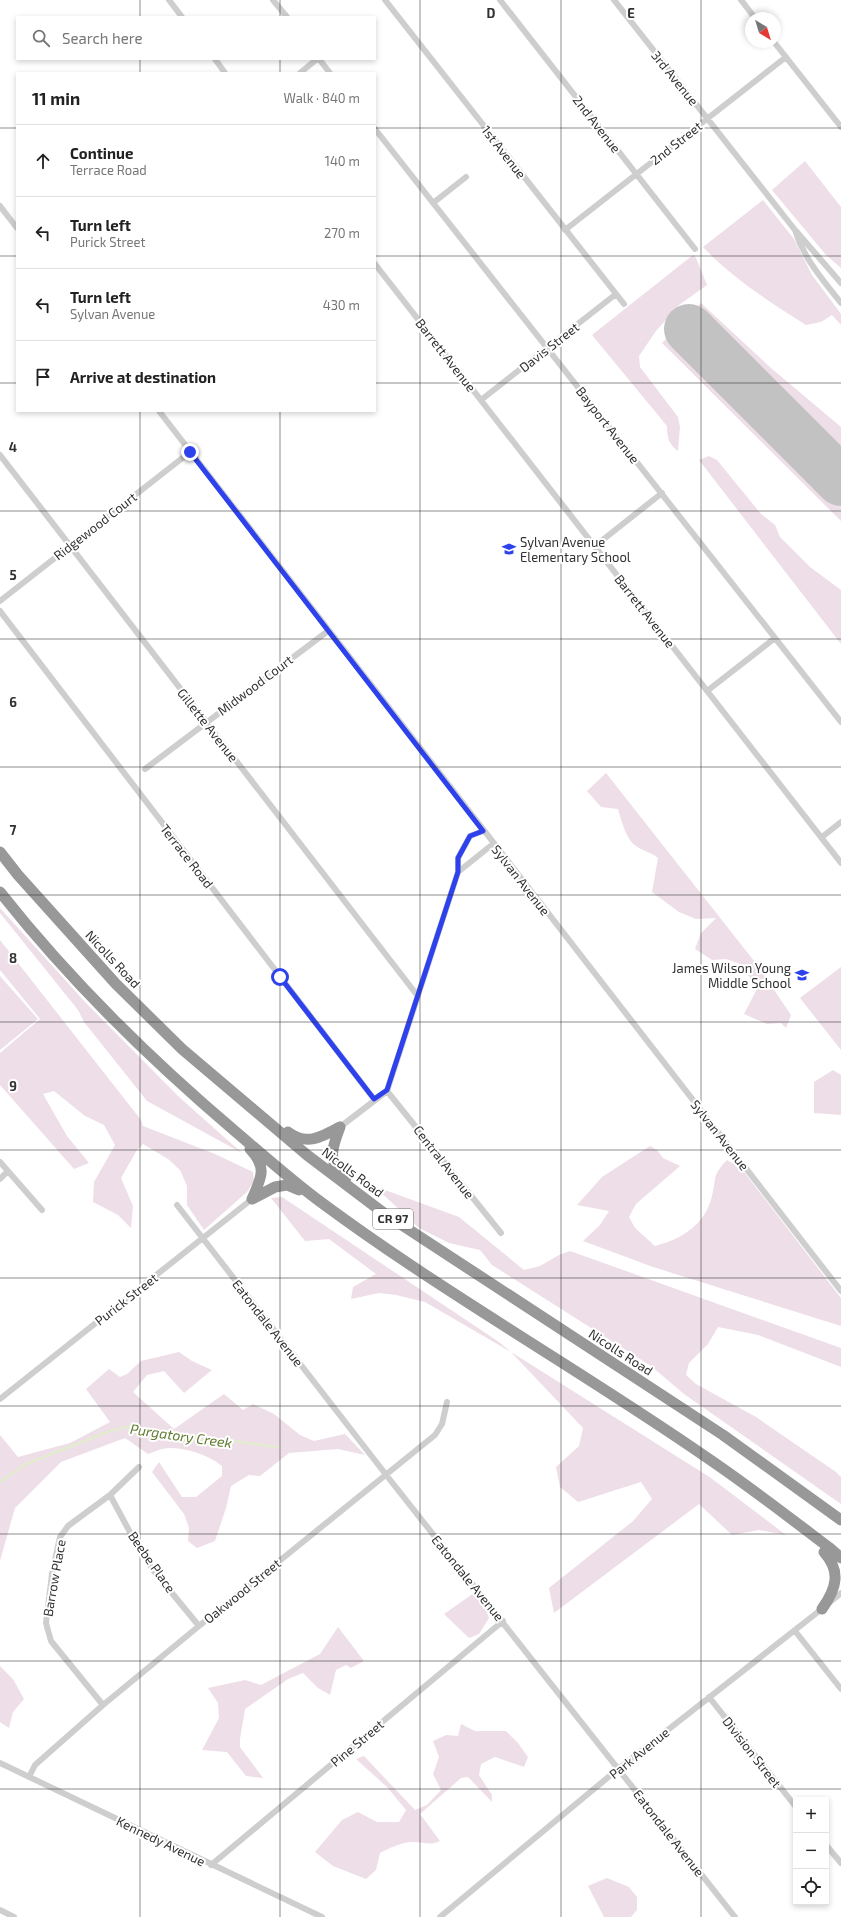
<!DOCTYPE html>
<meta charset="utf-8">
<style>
:root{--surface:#fff;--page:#f6f6f6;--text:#222;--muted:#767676;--line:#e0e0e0}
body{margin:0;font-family:"Exo 2",sans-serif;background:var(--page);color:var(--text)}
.controls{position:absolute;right:12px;bottom:12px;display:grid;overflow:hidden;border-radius:0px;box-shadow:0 2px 6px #0003}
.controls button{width:36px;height:36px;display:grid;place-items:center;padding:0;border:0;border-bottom:1px solid var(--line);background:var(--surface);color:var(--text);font:20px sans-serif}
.compass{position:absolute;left:745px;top:12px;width:36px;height:36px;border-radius:50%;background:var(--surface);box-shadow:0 2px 6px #0003;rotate:142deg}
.stop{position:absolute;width:12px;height:12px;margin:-9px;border:3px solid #2d41ed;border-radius:50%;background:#fff}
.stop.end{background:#2d41ed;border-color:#fff;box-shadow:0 1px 4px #0008}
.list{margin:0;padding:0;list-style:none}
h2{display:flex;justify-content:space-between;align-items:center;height:52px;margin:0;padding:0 16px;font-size:17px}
h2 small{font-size:13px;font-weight:400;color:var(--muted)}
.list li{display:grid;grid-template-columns:26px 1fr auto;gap:12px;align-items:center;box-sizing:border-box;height:72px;padding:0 16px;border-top:1px solid var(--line)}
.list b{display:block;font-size:15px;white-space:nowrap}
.list p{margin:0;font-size:13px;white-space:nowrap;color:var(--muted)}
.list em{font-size:13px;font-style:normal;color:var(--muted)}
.icon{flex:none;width:22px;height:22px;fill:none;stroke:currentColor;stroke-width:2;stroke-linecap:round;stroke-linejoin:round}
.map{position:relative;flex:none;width:841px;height:1917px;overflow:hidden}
.search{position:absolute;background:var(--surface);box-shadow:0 2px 6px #0003;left:16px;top:16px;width:360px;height:44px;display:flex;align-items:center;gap:10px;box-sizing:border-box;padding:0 14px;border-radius:0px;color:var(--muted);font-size:15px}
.panel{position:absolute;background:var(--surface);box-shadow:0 2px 6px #0003;left:16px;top:72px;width:360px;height:340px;border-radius:0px}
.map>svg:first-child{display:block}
</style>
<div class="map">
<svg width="841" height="1917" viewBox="0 0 841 1917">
<rect width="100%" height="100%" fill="#fff"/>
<path fill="#eedee7" d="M805 161 841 207V268L826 255 772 190Z
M763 200 794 239 812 275 841 314V325L832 315 821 322 806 325C770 302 732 278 703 247Z
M693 255 696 258 707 285 679 305 656 331 639 356 640 367 678 417 680 427 678 451C669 445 667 437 667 426L592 335Z
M701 303 771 368 841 427V521L662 343Z
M709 456 717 460 761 514 775 525 780 537 810 567 841 590V644L699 460Z
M606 773 758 966 791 1015 786 1028 781 1023 767 1024 744 1014 758 987 738 963 726 959 712 960 695 949 701 933 716 918 696 919 679 912 652 892 658 858C651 852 643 851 636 846 626 840 621 819 618 809L601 807 587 791Z
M0 908 85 1002 178 1096 242 1153 147 1101 84 1022 78 1010 0 913Z
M0 940 141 1120 143 1126 215 1154 253 1172 254 1181 247 1192 204 1230 187 1205V1186L180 1170 168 1159 143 1144 137 1150 121 1178 133 1206 131 1228 118 1215 93 1202 94 1182 115 1145 104 1125 85 1116 54 1091 43 1094 67 1136 89 1163 74 1169 0 1085V1053L40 1019 0 970Z
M841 967V1050L800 998Z
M0 976 38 1019 0 1050Z
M833 1070 841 1075V1115L814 1113V1082Z
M650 1146 657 1150 663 1158 680 1166 636 1204 629 1217 635 1228 655 1246C682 1239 705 1225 712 1196 717 1175 712 1176 727 1160L741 1168 841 1298V1326L653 1267 583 1241 600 1225 609 1211 577 1205 602 1177Z
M374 1186 459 1217 524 1270 540 1266 559 1255 570 1251 841 1348V1367L758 1335 718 1327 708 1344 689 1363 686 1375 696 1384 756 1417 836 1472 841 1477V1504L684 1394 651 1366 492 1265 480 1250 449 1243 419 1228Z
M282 1197 499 1342 511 1352 711 1478 786 1535 759 1530 732 1535 699 1504 554 1613 549 1588 633 1521 652 1499 641 1482 578 1502 560 1487 556 1467 579 1446 583 1428 511 1352 425 1302 396 1295 379 1293 351 1299 353 1287 376 1274 329 1239 305 1241 271 1198Z
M179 1352 192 1361 212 1370 184 1393 164 1371 147 1375 133 1392 174 1429 224 1394 243 1410 253 1404 274 1414 300 1435 314 1441 345 1434 365 1455 338 1449 289 1453 260 1476 249 1475 231 1486 226 1508 215 1541 197 1548 188 1541 189 1528 184 1514 152 1472 159 1462 182 1497H196L222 1476V1466C208 1455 188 1448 169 1448 162 1448 154 1452 148 1454L125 1438 61 1462 15 1508 0 1561V1435L18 1457 70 1443 110 1422 86 1389 109 1369 120 1377 127 1374 141 1361Z
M474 1593 486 1610 489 1618 479 1634 469 1638 444 1614Z
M338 1627 364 1661 351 1668 346 1665 336 1670 330 1695 318 1688 303 1673 288 1679 245 1709 240 1739V1747L263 1778 246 1776 227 1752 202 1750 219 1718 218 1703 208 1688 245 1680 261 1685 320 1654Z
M0 1666 13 1679 24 1699 13 1712 9 1728 0 1722Z
M461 1724 475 1731H506L518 1743 528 1757 524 1767 495 1757 481 1764 479 1775 492 1795V1802L468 1777 461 1778 420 1814 440 1841C431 1846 423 1842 413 1842 401 1842 390 1848 380 1853L376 1870 366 1879 333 1866 315 1852 342 1820 358 1812 377 1822H399L406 1810 387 1787 356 1759 364 1756 415 1810 427 1805 441 1790 433 1774 439 1757 433 1741 446 1735 458 1736Z
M607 1878 629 1887 637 1897V1910L631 1917H604L588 1886Z"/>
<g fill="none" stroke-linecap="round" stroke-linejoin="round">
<path stroke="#e1eeca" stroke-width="2" d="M0 1482 26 1464 110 1431 131 1426 186 1439 232 1441 278 1447"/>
<path stroke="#c2c2c2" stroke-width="50" d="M689 329 841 481"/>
<path stroke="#cecece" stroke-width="6" d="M169 0 182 17
M273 0 287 17
M385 0 624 304
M500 0 695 249
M614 0 795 230C804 259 823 280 841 303
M741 0 755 18
M774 42 841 127
M215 59 225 73
M319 59 330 73
M300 73 317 59
M375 129 841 722
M433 203 466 177
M0 206 17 228
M565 230 786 57
M796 231 841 283
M375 264 841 863
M481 400 616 294
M159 411 841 1291
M0 455 417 995
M595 546 662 493
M0 601 190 452
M0 611 374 1099
M707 691 775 638
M145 769 328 631
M483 831 470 836 458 858V872L493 844
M822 837 841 822
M387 1091 501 1233
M340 1127 387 1091 458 872
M0 1162 42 1210
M0 1179 8 1171
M177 1205 387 1476 735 1917
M0 1399 252 1199
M110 1495 132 1536 153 1570 199 1626
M830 1602 841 1593
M795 1631 841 1689
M709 1697 796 1807
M103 1705 51 1641 46 1623 52 1574 60 1537 68 1526 110 1495 139 1467
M0 1763 322 1917
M29 1777 35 1765 103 1705 199 1626 435 1435 442 1424 447 1402
M826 1845 841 1863
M211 1865 503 1621
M0 1910 14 1917
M440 1917 618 1769 823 1608"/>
<path stroke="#989898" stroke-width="11" d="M0 852 18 875 116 984 182 1049 307 1155 385 1214 723 1435 841 1520
M0 892C70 981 150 1059 236 1132 263 1155 290 1179 318 1200 443 1293 579 1369 706 1457 749 1486 790 1518 831 1549L841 1558
M340 1127C332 1148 326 1162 346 1178
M288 1132C306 1146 322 1137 340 1127
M250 1149C268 1168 261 1178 252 1199
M252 1199 275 1187 287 1185 299 1190
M822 1609C837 1588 841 1571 824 1552"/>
</g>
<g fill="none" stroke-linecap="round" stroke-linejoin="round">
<path stroke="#2d41ed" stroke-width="5" d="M190 452 483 831 470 836 458 858V872L387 1090 374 1099 280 977"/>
</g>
<path fill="none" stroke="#313131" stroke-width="1" stroke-opacity="0.55" d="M140 0V17M280 0V17M420 0V1917M561 0V1917M701 0V1917M140 59V73M280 59V73M0 128H17M375 128H841M0 256H17M375 256H841M0 383H17M375 383H841M140 411V1917M280 411V1917M0 511H841M0 639H841M0 767H841M0 895H841M0 1022H841M0 1150H841M0 1278H841M0 1406H841M0 1534H841M0 1661H841M0 1789H841"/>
<defs>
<symbol id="school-bare" viewBox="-9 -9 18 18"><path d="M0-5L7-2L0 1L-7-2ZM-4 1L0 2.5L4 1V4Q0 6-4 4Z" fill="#2d41ed" stroke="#fff" stroke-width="2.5" paint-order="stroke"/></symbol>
</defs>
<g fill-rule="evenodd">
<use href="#school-bare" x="499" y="539" width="20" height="20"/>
<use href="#school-bare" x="792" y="965" width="20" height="20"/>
</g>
<g text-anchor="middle" stroke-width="4" stroke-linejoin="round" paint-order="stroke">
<rect fill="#fff" stroke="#6f6f6f" stroke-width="1" x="373" y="1209" width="40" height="20" rx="3"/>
<g font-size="12" font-weight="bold" fill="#313131">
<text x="393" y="1223">CR 97</text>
</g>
<g font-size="13" fill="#313131" stroke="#fff">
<text transform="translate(675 78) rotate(51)" y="5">3rd Avenue</text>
<text transform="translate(597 124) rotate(52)" y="5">2nd Avenue</text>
<text transform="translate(676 143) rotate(-38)" y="5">2nd Street</text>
<text transform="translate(504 152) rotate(52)" y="5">1st Avenue</text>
<text transform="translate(549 347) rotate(-38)" y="5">Davis Street</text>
<text transform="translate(446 355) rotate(52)" y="5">Barrett Avenue</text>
<text transform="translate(608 425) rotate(52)" y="5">Bayport Avenue</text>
<text transform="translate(95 526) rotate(-38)" y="5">Ridgewood Court</text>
<text transform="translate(645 611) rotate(52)" y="5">Barrett Avenue</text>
<text transform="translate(255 685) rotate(-37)" y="5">Midwood Court</text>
<text transform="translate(208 725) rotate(52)" y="5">Gillette Avenue</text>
<text transform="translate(187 856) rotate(52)" y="5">Terrace Road</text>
<text transform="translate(521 880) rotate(52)" y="5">Sylvan Avenue</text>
<text transform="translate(113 959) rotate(47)" y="5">Nicolls Road</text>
<text transform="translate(720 1135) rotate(52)" y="5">Sylvan Avenue</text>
<text transform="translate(444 1162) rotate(52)" y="5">Central Avenue</text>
<text transform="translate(353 1172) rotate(37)" y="5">Nicolls Road</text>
<text transform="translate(126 1299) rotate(-38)" y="5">Purick Street</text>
<text transform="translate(268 1323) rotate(52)" y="5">Eatondale Avenue</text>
<text transform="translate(621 1352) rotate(33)" y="5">Nicolls Road</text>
<text transform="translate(152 1562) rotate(55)" y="5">Beebe Place</text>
<text transform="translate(54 1578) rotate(-80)" y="5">Barrow Place</text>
<text transform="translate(468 1578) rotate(51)" y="5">Eatondale Avenue</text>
<text transform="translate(242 1591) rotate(-39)" y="5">Oakwood Street</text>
<text transform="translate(357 1743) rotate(-40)" y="5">Pine Street</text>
<text transform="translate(752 1752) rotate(52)" y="5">Division Street</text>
<text transform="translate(639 1753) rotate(-39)" y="5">Park Avenue</text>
<text transform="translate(669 1833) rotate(52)" y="5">Eatondale Avenue</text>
<text transform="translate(161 1841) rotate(26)" y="5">Kennedy Avenue</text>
</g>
<g font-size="13" fill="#313131" stroke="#fff" text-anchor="start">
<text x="520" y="547">Sylvan Avenue<tspan x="520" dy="15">Elementary School</tspan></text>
<text x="791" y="973" text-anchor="end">James Wilson Young<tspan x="791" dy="15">Middle School</tspan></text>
</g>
<g font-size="14" font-style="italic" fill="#627c32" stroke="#fff">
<text transform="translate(181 1436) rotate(8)" y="5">Purgatory Creek</text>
</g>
</g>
<g font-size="13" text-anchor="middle" font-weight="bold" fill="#313131" stroke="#fff" stroke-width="4" stroke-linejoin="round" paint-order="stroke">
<text x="491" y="18">D</text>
<text x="631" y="18">E</text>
<text x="13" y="452">4</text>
<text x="13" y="580">5</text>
<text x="13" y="707">6</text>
<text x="13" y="835">7</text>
<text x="13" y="963">8</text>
<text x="13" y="1091">9</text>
</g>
</svg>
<div class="controls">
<button>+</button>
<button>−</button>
<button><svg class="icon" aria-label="locate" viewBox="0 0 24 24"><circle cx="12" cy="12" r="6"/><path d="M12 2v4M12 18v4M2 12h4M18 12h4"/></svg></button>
</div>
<svg class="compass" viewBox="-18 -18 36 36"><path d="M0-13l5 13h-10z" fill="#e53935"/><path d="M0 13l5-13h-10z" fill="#767676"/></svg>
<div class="stop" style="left:280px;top:977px"></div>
<div class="stop end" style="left:190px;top:452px"></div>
<div class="search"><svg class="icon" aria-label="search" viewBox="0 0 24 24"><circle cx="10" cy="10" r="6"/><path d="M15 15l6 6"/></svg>Search here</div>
<section class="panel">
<h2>11 min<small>Walk · 840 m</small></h2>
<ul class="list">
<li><svg class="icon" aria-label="ahead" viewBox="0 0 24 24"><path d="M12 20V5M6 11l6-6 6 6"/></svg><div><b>Continue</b><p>Terrace Road</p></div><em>140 m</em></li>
<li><svg class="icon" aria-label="left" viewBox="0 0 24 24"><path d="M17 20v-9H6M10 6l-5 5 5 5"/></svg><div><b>Turn left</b><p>Purick Street</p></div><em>270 m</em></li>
<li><svg class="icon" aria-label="left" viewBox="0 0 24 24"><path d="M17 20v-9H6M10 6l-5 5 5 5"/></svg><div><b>Turn left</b><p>Sylvan Avenue</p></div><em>430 m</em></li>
<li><svg class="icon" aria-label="arrive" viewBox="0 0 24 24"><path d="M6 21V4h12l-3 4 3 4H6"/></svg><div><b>Arrive at destination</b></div></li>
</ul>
</section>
</div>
